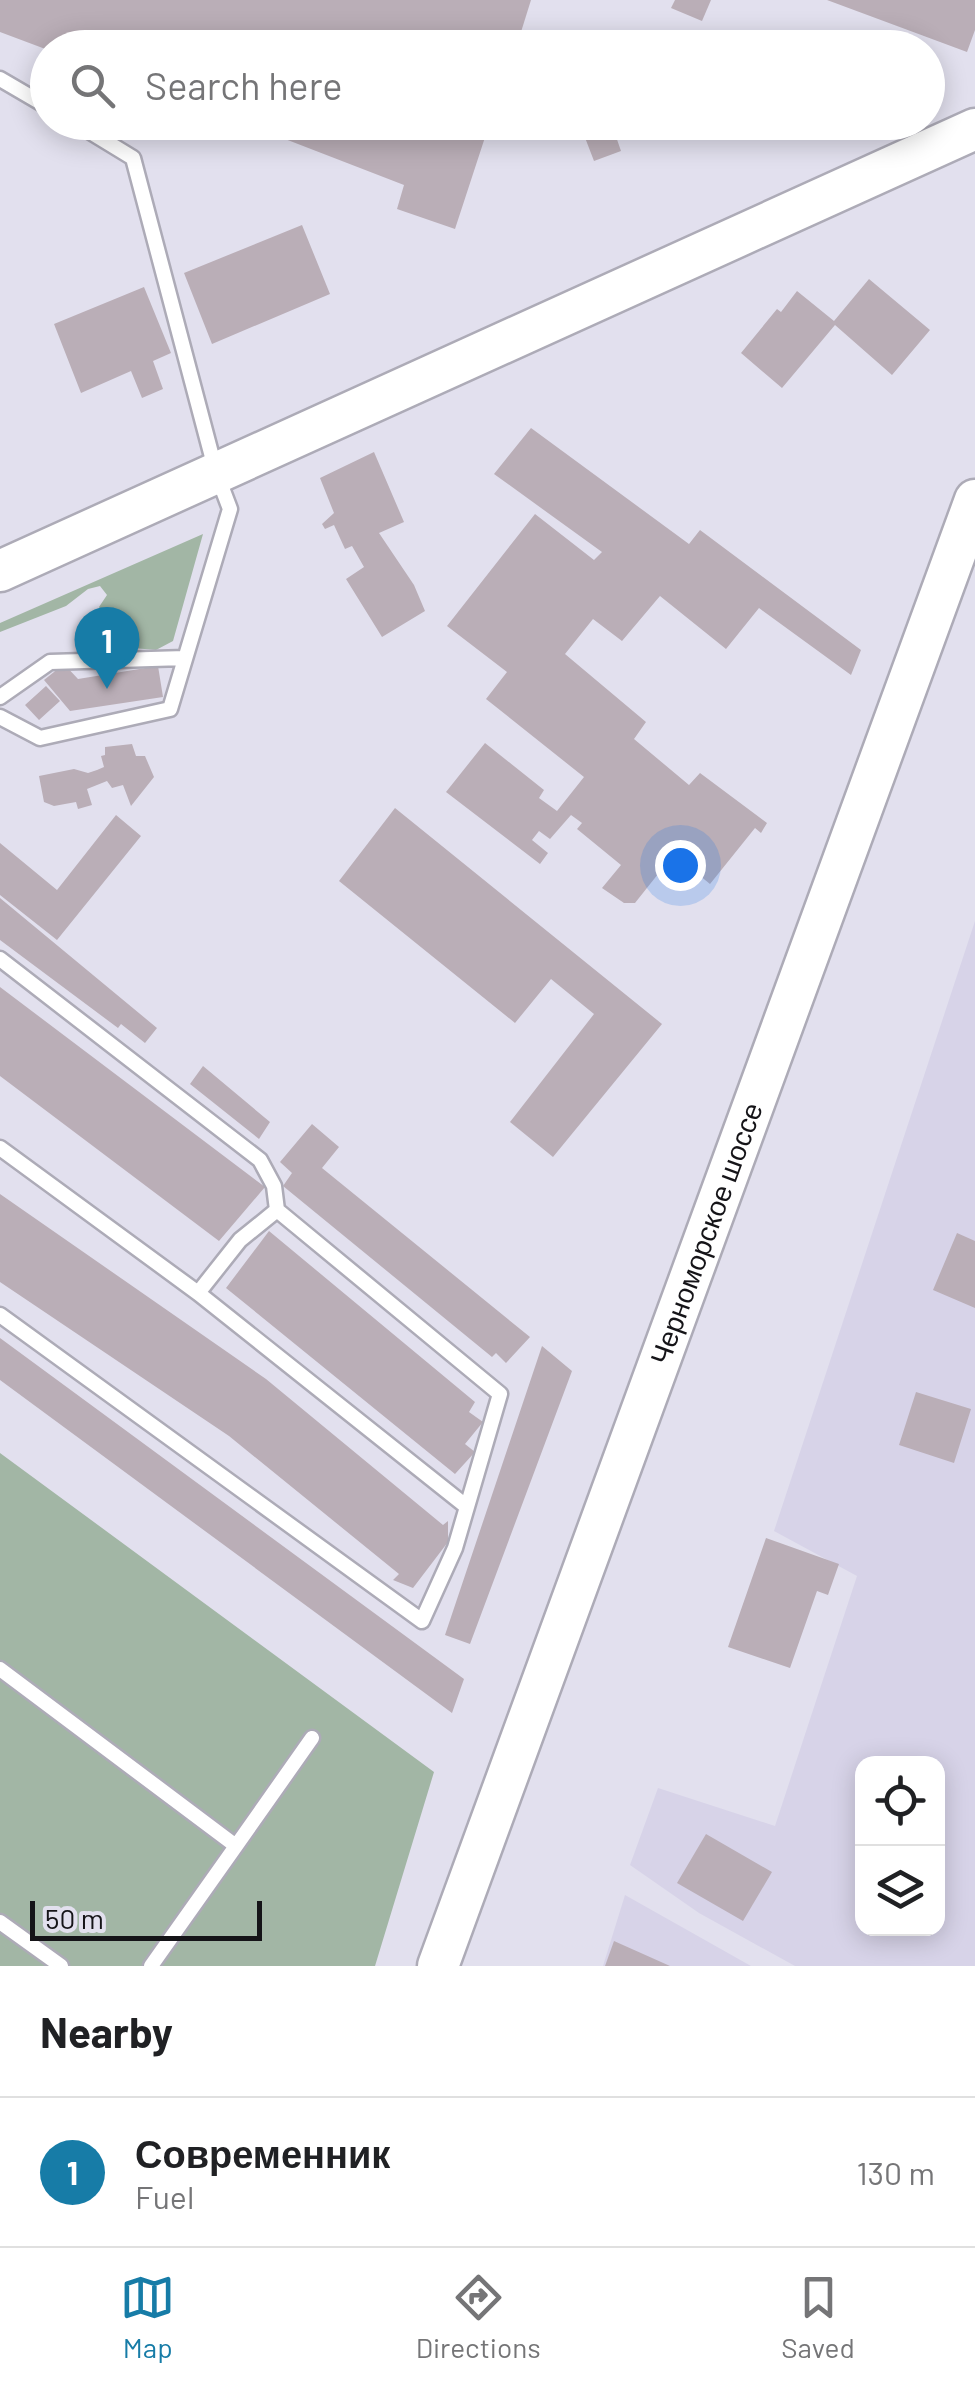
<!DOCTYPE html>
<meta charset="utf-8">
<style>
:root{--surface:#fff;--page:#f2f2f2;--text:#202124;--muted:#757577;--line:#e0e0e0;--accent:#177ca7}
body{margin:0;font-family:Barlow,sans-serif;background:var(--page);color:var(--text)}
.controls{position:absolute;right:30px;bottom:30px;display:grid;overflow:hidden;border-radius:20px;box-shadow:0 5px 25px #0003}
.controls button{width:90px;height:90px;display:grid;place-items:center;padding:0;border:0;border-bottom:2px solid var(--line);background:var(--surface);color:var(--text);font:50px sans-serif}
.scale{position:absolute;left:30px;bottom:25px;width:232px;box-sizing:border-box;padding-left:10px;border:5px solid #151418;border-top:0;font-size:28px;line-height:35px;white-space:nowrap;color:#151418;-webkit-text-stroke:8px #e2e0ee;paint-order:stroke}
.you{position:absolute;left:680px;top:865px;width:35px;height:35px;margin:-25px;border:8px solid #fff;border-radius:50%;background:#1a73e8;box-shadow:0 0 0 15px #1a73e833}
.badge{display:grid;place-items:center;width:65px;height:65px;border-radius:50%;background:var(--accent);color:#fff;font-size:32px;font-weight:700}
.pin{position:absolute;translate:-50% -82px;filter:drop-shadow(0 2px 5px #0008)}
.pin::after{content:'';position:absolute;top:52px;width:35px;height:30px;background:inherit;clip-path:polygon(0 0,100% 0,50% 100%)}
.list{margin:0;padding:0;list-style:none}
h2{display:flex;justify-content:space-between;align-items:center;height:130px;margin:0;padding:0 40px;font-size:42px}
h2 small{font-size:32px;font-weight:400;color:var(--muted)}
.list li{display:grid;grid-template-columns:65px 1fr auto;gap:30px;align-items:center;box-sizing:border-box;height:150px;padding:0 40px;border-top:2px solid var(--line)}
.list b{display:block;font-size:38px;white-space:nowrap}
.list p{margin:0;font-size:32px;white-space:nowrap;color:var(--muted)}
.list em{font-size:32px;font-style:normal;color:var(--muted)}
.icon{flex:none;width:55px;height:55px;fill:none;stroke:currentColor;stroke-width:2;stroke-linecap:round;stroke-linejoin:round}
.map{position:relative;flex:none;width:975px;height:1966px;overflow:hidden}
.search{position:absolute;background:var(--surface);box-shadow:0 5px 25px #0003;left:30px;right:30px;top:30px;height:110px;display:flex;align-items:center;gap:25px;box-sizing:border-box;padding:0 35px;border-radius:55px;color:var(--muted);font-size:38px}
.sheet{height:280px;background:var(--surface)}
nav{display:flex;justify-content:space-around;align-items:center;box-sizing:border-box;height:140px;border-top:2px solid var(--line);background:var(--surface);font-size:28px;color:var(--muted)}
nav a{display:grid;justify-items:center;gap:5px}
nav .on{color:var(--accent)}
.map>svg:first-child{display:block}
</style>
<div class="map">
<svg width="975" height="1966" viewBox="0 0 975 1966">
<rect width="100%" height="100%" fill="#e2e0ee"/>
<path fill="#d7d3e8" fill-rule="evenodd" d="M975 921V1966H795L699 1913 630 1865 658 1788 775 1826 857 1576 774 1531ZM862 1764H938V1928H862Z
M625 1895 751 1966H603Z"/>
<path fill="#a2b6a5" d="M203 534 173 641 156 650 121 647 99 607 107 595 100 586 88 589 66 606 0 632V623Z
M0 1453 434 1772 375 1966H0Z"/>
<path fill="#baaeb7" d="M0 0H531L516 48 48 50 0 32Z
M675 0H711L702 21 671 8Z
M827 0H975V30L967 52Z
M729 32 736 48H706L704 43Z
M241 122H490L455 229 397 209 404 185Z
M579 122H611L621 151 594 161Z
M629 122H664L665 126 636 138Z
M302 225 330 294 212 344 184 273Z
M869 279 930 330 892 375 835 325 782 388 741 353 777 309 781 312 797 291 834 321Z
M144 287 171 353 153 361 163 389 142 398 131 371 81 393 54 324Z
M531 428 689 544 700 530 861 650 851 675 759 608 726 649 660 596 622 641 593 619 565 654 646 722 634 739 689 785 700 773 767 823 761 833 755 828 710 884 683 862 681 866 670 859 635 903H624L602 888 621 865 577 829 582 823 571 815 550 839 539 831 532 840 548 853 540 864 446 792 485 743 544 790 539 798 557 811 584 777 486 699 507 672 447 626 535 514 594 560 602 552 494 474Z
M374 452 404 522 379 533 414 585 425 611 382 637 346 579 364 567 352 546 345 549 334 525 325 529 322 524 334 513 320 478Z
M64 664 78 679 158 666 163 697 70 711 44 680Z
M46 686 60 701 39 720 25 705Z
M132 744 136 756H145L154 777 131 806 123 785 112 788 107 781 87 789 92 805 78 809 76 802 54 806 44 802 39 776 74 769 88 773 97 770 104 767 101 756 105 755V747Z
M395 808 662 1024 553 1157 510 1122 594 1014 551 979 515 1023 339 881Z
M116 815 141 836 57 940 0 895V843L57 890Z
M0 898 157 1028 145 1043 121 1024 118 1028 0 940Z
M0 987 265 1187 219 1241 0 1076Z
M203 1066 270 1122 259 1139 190 1084Z
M312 1124 339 1147 322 1168 530 1337 506 1363 496 1353 492 1357 283 1186 292 1173 280 1162Z
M0 1194 266 1379 443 1525 448 1521V1542L413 1588 393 1580 399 1574 229 1436 0 1282Z
M269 1231 475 1402 469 1412 483 1422 465 1444 475 1452 455 1474 226 1288Z
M957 1233 975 1241V1308L933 1290Z
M0 1338 464 1679 452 1713 0 1380Z
M542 1346 572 1371 470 1644 445 1635Z
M916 1392 971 1409 954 1463 899 1445Z
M766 1538 839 1564 828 1595 817 1591 790 1668 728 1647Z
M706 1834 772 1872 743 1921 677 1883Z
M614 1941 670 1966H605Z"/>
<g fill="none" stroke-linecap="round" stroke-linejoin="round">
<defs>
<path id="service" d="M0 79 48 107
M0 697 50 662 185 658
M0 717 40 738 170 709 230 509 216 472 133 158 74 122
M0 959 260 1160 274 1186 277 1210 500 1394 455 1548 422 1621 0 1315
M0 1148 198 1293 467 1507
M198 1293 240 1240 277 1210
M0 1669 236 1846 312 1738
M0 1922 61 1966
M151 1966 236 1846"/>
<g id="secondary">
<path d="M0 571 975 129"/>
<path id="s1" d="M438 1966 975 500"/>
</g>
</defs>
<use href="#service" stroke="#adabb7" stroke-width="19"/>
<use href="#secondary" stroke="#adabb7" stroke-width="45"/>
<use href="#service" stroke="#fff" stroke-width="14"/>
<use href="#secondary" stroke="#fff" stroke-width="40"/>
</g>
<g text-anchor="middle" stroke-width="10" stroke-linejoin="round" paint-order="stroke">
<g font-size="28" fill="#151418" stroke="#e2e0ee">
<text dy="10" stroke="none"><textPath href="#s1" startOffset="780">Черноморское шоссе</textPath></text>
</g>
</g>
</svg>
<div class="controls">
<button><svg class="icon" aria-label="locate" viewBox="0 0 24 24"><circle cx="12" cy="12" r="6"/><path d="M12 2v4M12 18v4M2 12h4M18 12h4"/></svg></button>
<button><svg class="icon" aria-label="layers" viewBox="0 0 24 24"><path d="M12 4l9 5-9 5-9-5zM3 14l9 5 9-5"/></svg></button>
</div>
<div class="scale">50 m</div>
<div class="you"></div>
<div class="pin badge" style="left:107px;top:689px">1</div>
<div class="search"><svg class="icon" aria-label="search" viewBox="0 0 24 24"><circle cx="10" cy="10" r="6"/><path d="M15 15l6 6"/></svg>Search here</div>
</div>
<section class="sheet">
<h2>Nearby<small></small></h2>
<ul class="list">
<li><span class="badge">1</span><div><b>Современник</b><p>Fuel</p></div><em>130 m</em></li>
</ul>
</section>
<nav>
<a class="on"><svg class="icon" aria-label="map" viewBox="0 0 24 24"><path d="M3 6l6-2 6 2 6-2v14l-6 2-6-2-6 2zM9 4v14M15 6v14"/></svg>Map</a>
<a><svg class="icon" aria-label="directions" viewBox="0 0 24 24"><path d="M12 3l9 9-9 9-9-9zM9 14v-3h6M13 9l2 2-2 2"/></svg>Directions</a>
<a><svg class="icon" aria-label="saved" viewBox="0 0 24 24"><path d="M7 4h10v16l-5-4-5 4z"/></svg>Saved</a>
</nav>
